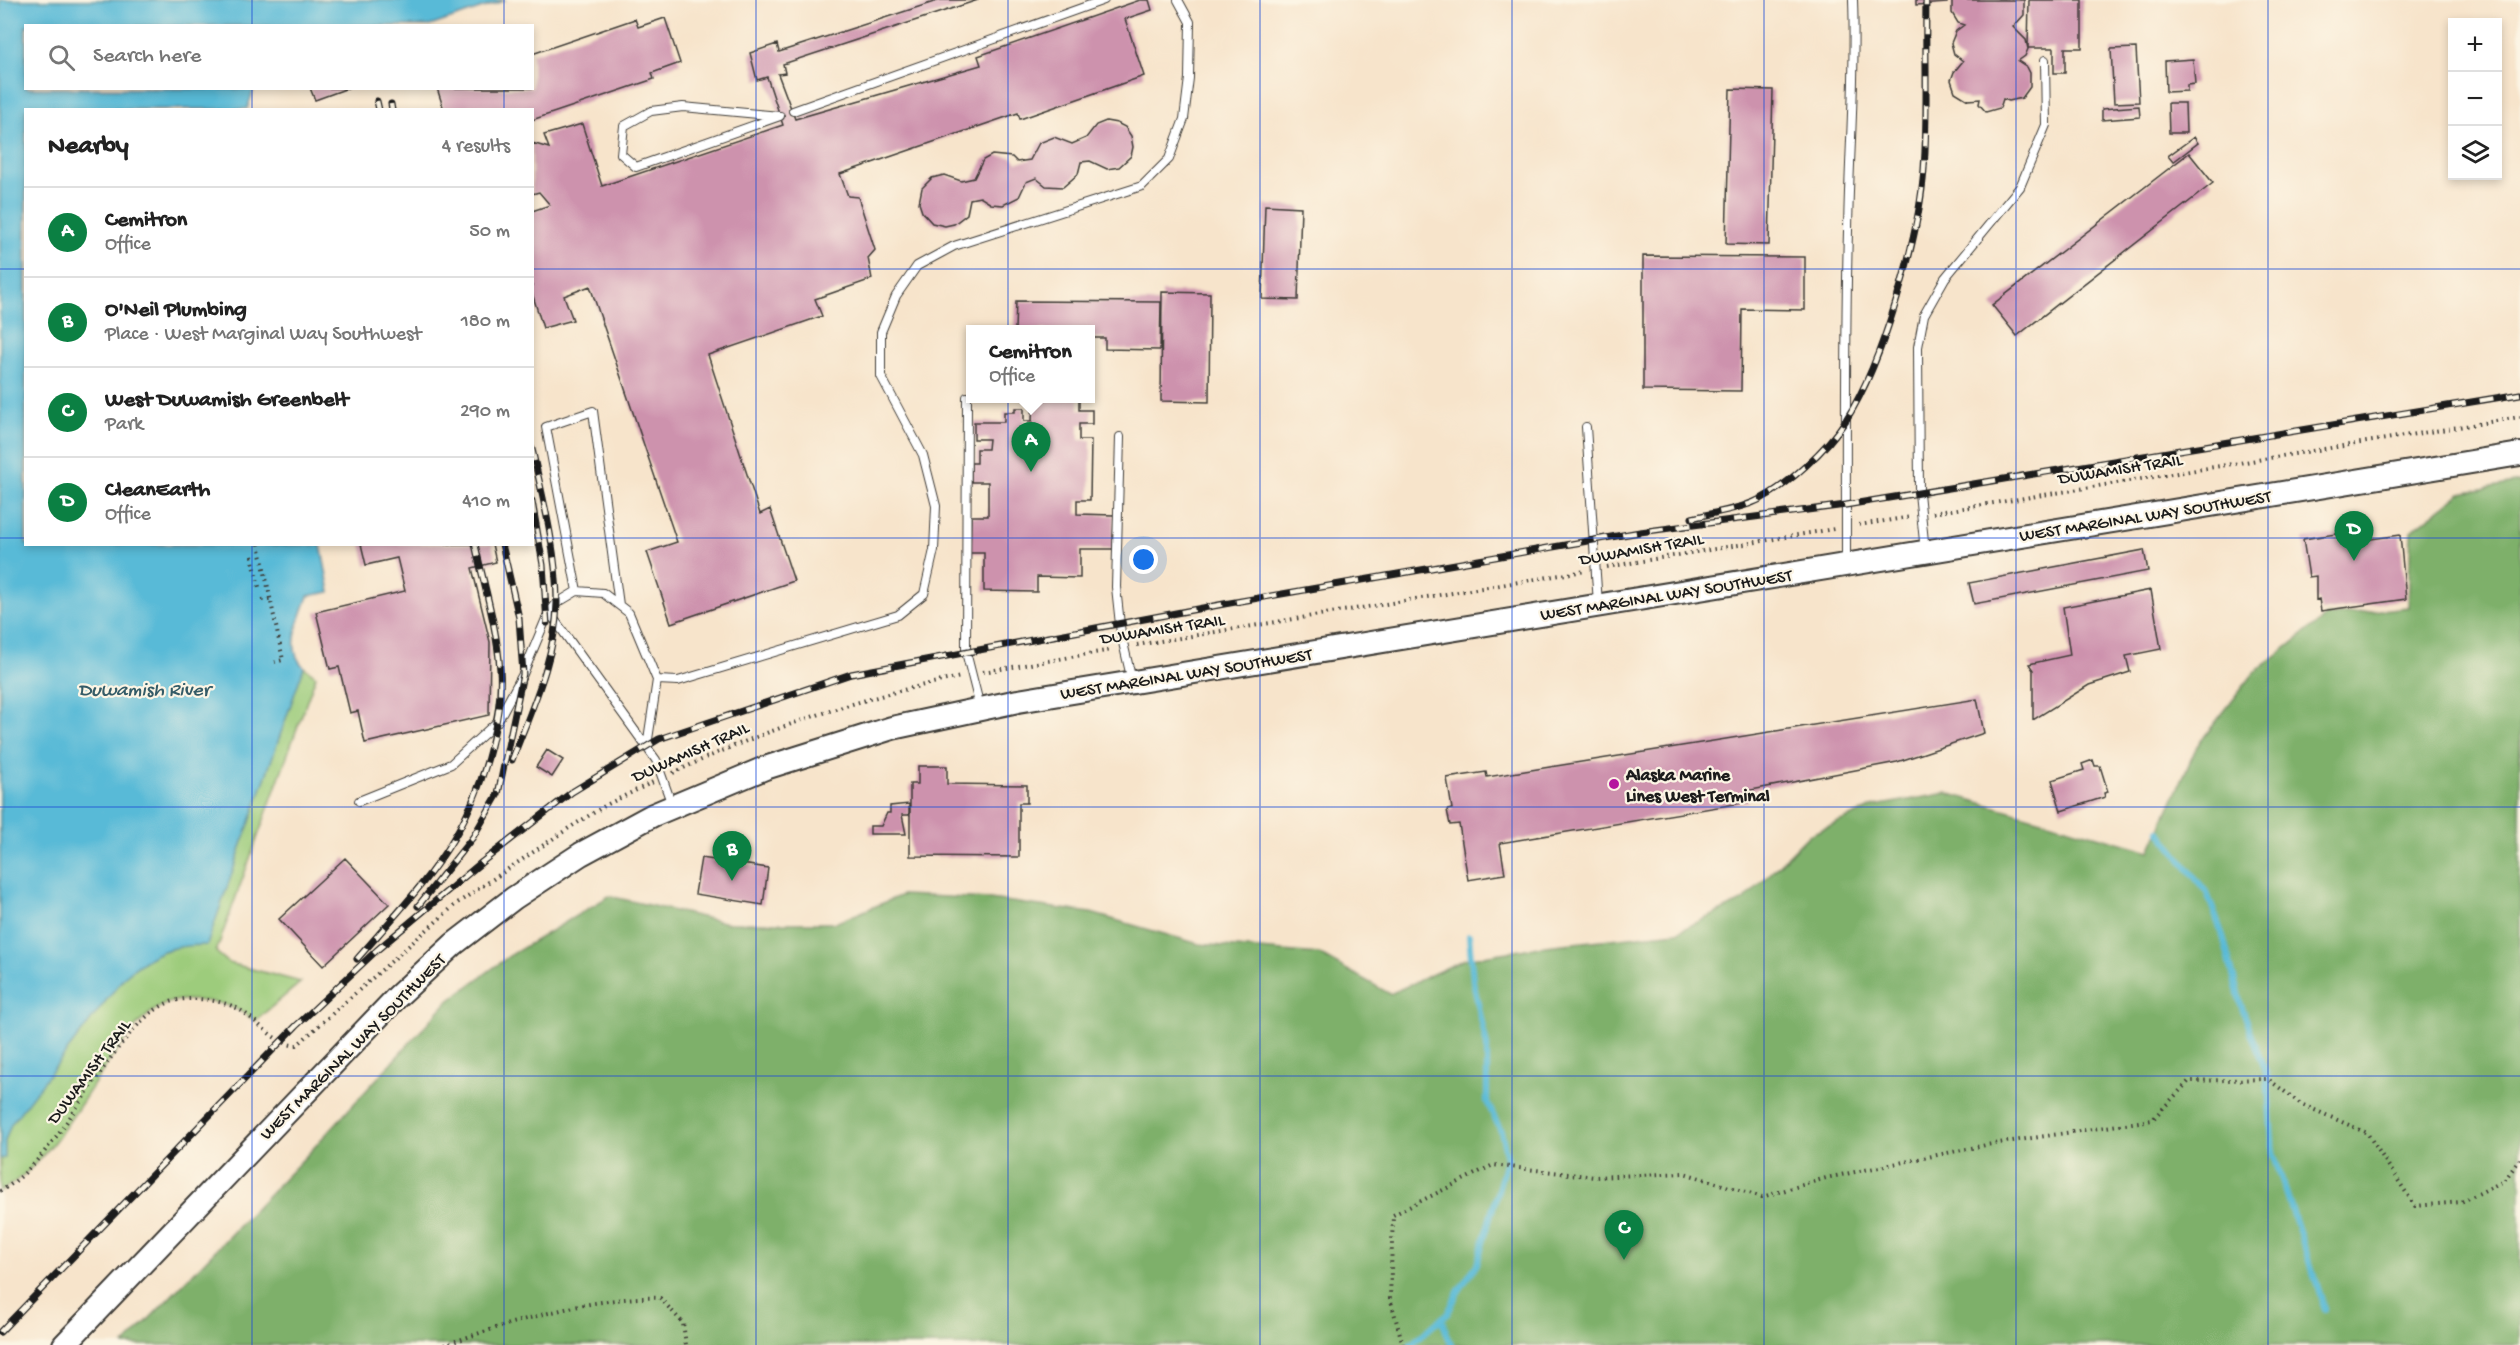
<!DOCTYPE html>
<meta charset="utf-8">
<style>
:root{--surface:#fff;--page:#f2f2f2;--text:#222;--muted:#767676;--line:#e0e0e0;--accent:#0b8043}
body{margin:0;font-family:"Gochi Hand",sans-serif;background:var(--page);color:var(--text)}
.controls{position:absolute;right:18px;top:18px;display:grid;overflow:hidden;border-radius:0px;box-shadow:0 3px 9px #0003}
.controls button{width:54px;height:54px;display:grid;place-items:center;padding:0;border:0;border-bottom:2px solid var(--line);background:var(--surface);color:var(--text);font:30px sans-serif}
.you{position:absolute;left:1144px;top:560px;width:21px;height:21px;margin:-15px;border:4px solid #fff;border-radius:50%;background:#1a73e8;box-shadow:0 0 0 9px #1a73e833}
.badge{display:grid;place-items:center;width:39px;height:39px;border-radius:50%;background:var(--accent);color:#fff;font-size:20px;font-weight:700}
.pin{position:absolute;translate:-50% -50px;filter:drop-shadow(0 2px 3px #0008)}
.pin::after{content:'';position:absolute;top:32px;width:21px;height:18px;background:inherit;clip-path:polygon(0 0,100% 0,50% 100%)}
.popup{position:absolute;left:966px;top:325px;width:129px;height:78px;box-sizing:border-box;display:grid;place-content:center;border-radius:0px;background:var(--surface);filter:drop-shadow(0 2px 4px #0005);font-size:20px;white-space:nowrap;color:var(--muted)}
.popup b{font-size:22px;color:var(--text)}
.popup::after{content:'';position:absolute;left:50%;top:100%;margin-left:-12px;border:12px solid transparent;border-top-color:var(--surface)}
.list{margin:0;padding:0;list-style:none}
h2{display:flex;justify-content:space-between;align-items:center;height:78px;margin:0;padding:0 24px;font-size:26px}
h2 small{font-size:20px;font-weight:400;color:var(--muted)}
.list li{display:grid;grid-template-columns:39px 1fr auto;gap:18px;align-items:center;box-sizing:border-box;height:90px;padding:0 24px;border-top:2px solid var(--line)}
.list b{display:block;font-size:22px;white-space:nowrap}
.list p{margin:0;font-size:20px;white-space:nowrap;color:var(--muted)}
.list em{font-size:20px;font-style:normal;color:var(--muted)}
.icon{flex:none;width:33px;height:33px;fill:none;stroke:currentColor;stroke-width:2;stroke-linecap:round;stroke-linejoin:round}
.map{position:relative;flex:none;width:2520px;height:1345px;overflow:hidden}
.search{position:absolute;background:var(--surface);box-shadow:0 3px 9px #0003;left:24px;top:24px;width:510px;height:66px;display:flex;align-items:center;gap:15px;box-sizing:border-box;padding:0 21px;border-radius:0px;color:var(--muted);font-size:22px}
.panel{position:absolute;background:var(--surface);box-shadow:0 3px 9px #0003;left:24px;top:108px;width:510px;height:438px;border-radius:0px}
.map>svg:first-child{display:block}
</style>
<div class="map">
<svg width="2520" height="1345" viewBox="0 0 2520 1345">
<rect width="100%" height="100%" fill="#fcf5e5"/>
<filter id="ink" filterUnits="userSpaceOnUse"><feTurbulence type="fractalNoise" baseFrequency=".0167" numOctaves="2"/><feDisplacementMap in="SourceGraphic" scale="12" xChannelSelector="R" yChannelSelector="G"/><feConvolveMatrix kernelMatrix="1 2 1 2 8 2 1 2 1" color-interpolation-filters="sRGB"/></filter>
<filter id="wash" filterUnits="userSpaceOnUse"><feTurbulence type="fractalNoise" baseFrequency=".008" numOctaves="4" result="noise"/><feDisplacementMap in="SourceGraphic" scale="24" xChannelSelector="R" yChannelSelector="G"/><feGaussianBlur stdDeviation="1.35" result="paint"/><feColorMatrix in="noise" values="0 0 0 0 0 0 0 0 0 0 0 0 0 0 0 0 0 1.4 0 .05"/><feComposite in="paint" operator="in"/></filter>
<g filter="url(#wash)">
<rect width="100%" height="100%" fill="#f7e4cb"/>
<path fill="#9dcc7b" stroke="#5c744c" stroke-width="1.5" d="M304 667 316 676 216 952 229 963 301 982 255 1021C239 1009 226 1003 206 1001 192 1000 178 998 165 1004 141 1015 123 1042 108 1063 79 1105 46 1167 0 1191V984L273 687Z"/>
<path fill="#7eb06b" stroke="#4d6644" stroke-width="1.5" d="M2520 482V1345H124L308 1154 447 1002 509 956 609 896 728 923H835L902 895 990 899 1091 913 1199 944 1319 954 1390 994 1465 959 1545 946 1677 932 1744 900 1809 835 1875 806 1947 793 2150 851 2197 746 2254 673 2327 616 2408 607 2411 531 2461 493Z"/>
<path fill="#59bad7" stroke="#3a6b7a" stroke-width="1.5" d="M0 0H506L430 26H26V88L254 89 247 109 26 110V544L321 545 330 592 308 596C301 618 284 648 304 667L207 945C169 945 153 952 125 976L11 1124 5 1141V1158L0 1159Z"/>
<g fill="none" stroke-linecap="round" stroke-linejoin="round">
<path stroke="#59bad7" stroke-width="6" d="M2159 831 2207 893 2223 936 2241 1005 2267 1075 2273 1153 2325 1309
M1442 1320 1451 1345
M1410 1345 1448 1313 1458 1292 1477 1264 1507 1158 1501 1131 1487 1102V1046L1473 981 1469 936"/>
</g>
<g id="blocks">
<path fill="#cd92ad" d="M940 0H978L783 64 785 73 778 74 795 119 981 65 978 56 1140 0H1149L1152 10 1125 19 1144 76 1020 119 1018 113 840 174 848 196 858 197 875 250 868 258 872 279 815 299 822 316 708 355 760 514 770 509 794 581 671 623 647 552 677 542 590 286 564 296 573 320 543 328 532 293V211L550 205 539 192 532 194V143L549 148 544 135 582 124 602 186 783 125 767 77 757 80 750 53 777 44 779 52Z
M1916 0H1948L1947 3 1916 5Z
M1952 0H2024V15L2013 27 2026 40 2028 49 2025 56 2018 61 2027 67 2030 73V87L2022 98 2009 101 2003 99 2000 108 1986 112 1979 104 1980 99 1968 100 1955 92 1951 80 1954 72 1963 61 1954 54 1951 43 1956 31 1964 25 1958 23 1952 13Z
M2029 0H2082V48H2065V73H2054V48H2028Z
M665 18 680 63 652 73 654 79 532 120V110H444L437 88H532V54L635 19 638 27Z
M2136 48 2139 102 2114 103 2111 49Z
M2193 59 2195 84 2187 85V91L2166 92 2165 61Z
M310 88H348L315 100Z
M1730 89 1773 90 1769 245 1726 244Z
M2168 103H2185L2186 133H2169Z
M2139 106 2140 117 2102 120V109Z
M1106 121 1117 123 1125 127 1131 136 1133 147 1131 156 1119 167 1107 169 1090 161 1081 162 1078 174 1063 187 1046 186 1036 178 1026 182 1019 197 1003 205 991 204 980 197 970 199 967 214 954 224 945 226 932 223 922 212 919 203 922 188 932 178 944 175 961 181 974 178 983 160 992 155 1012 157 1017 162 1030 160 1039 143 1054 137 1072 144 1086 138 1096 125Z
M2194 137 2198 143 2173 162 2168 156Z
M2189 153 2213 183 2017 336 1992 305Z
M1265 205 1301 207 1298 300 1262 299Z
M1643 256 1805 257V310L1742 309 1741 391 1643 390Z
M1162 292 1210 293 1209 402 1161 401Z
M1016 301 1161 302 1160 350 1105 349V338H1091V330H1015Z
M1033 398H1079V410H1092V424H1079V440H1091L1090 500H1077V514L1114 515 1113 549H1080V578L1037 577V592L984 591V553H970L971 516H988V482H971V463H977V449H988L989 439H974V422H1004V412H1015V408H1024V421H1032Z
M2349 532 2350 542 2400 535 2406 599 2321 611 2319 599 2316 600V576L2309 577 2303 539Z
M361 544H492L496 562 472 568 490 642 489 715 365 743 358 711 350 713 339 667 330 669 316 612 405 591 397 558 366 565Z
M2144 550 2148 571 1974 604 1969 583Z
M2151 590 2161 649 2126 656 2130 672 2089 685 2033 720V670L2029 664 2070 655 2063 607Z
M1977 699 1984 733 1897 762 1746 791 1748 802 1500 843 1505 874 1468 880 1459 824 1450 825 1447 810 1452 809 1447 778 1486 772 1487 777Z
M547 750 563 760 552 777 536 767Z
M2093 760 2095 766H2100L2108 792 2104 793 2105 797 2061 811 2052 780 2084 770 2082 764Z
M918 766H947V784L1027 785V803H1019V857L910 856V784H918Z
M909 804V815H902L906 834H870V826H881L887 813H890V806Z
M345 858 389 904 323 966 279 919Z
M701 858 768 868 763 905 695 894Z"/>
</g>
</g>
<g filter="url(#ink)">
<use href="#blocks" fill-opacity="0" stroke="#3d3a36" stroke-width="1.5"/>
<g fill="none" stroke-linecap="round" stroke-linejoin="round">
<defs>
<path id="lane" d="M683 107 780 116 636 167 621 154 624 126 651 111Z
M793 111 1104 0
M967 397 966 652 980 707
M1586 427 1598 604
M1120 437 1116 587 1121 634 1132 681
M1925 551 1919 493 1918 347 1924 315 1945 278 2020 187 2046 125 2045 60
M1846 563C1846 452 1845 342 1848 231 1849 154 1856 77 1853 0
M577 591 546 427 593 411 619 605
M548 614 554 619 656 760 672 805
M647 746 657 680
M359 801 451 764 497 722 523 674 548 614 557 603 577 591 603 593 629 613 657 680 678 681 898 615 924 594 934 550 936 506 923 455 881 376V332L896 296 917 266 954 246 1142 186 1169 159 1184 119 1189 78 1190 22 1178 0"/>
<path id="secondary" d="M64 1345 397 997 454 944 514 898 581 854 653 815 765 768 892 728 1018 701 2520 454"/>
</defs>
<use href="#lane" stroke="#3d3a36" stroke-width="10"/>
<use href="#secondary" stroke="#3d3a36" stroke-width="26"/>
<path stroke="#3d3a36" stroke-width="4" stroke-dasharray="1.5 4.5" stroke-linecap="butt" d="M1933 513 2520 417
M1859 525 1911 517
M259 544 283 660 275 662
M252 556 259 587
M1607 567 1834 529
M262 600 270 599
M1137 645 1585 571
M983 672 1112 650
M673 773C766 729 861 697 961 677
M0 1191C67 1156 116 1011 178 1000 195 997 224 1000 240 1010 256 1019 277 1047 297 1045L456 904 569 828 606 805 653 782
M444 1345C506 1324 594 1295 660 1298L683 1323 686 1345
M1403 1345 1390 1298 1393 1215 1493 1165 1595 1177 1684 1173 1762 1197 1826 1178 1986 1145 2152 1120 2189 1081 2268 1079 2301 1104 2367 1133 2415 1206 2461 1202 2504 1181 2520 1159"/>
<use href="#lane" stroke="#fff" stroke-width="8"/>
<use href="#secondary" stroke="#fff" stroke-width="22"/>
<defs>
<path id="rail" d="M377 101 379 110
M391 104 392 110
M532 501 543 565 547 623
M1692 518C1712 513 1735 510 1754 502 1785 489 1828 448 1846 420 1883 362 1919 238 1924 169 1928 113 1925 56 1926 0
M512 760C531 710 556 657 557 603 557 552 543 498 532 449
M418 906 473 837 498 794 523 674 519 618 502 544
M357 959C419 888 468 841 491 746 497 722 502 695 500 670 497 628 484 585 475 544
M0 1332 296 1026 377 950 482 862 572 792 659 739 851 674 1224 604 1640 532 1846 505 2520 394"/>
</defs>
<use href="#rail" stroke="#1c1c1c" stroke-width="7"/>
<use href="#rail" stroke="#fcf5e5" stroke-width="4.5" stroke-dasharray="14" stroke-linecap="butt"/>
</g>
</g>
<path fill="none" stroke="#1d4ed8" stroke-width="1.5" stroke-opacity="0.55" d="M252 0V26M504 0V26M756 0V1345M1008 0V1345M1260 0V1345M1512 0V1345M1764 0V1345M2016 0V1345M2268 0V1345M252 88V110M504 88V110M0 269H26M532 269H2520M0 538H26M532 538H2520M252 544V1345M504 544V1345M0 807H2520M0 1076H2520"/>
<circle fill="#b5179e" stroke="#fcf5e5" stroke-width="2" cx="1614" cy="784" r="6"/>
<g text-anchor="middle" stroke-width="4.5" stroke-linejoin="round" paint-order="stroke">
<g font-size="18" fill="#1c1c1c" stroke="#fcf5e5">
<text transform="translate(2120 468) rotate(-9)" y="6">DUWAMISH TRAIL</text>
<text transform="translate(2145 515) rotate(-9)" y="6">WEST MARGINAL WAY SOUTHWEST</text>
<text transform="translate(1641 548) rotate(-10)" y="6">DUWAMISH TRAIL</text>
<text transform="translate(1666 594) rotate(-9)" y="6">WEST MARGINAL WAY SOUTHWEST</text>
<text transform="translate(1162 628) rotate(-9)" y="6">DUWAMISH TRAIL</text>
<text transform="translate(1186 673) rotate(-9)" y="6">WEST MARGINAL WAY SOUTHWEST</text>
<text transform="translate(690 751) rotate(-24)" y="6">DUWAMISH TRAIL</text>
<text transform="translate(352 1046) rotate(-45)" y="6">WEST MARGINAL WAY SOUTHWEST</text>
<text transform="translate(88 1071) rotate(-53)" y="6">DUWAMISH TRAIL</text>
</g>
<g font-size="18" font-weight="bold" fill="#1c1c1c" stroke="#fcf5e5" text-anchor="start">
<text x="1626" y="780">Alaska Marine<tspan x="1626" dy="21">Lines West Terminal</tspan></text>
</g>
<g font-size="20" font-style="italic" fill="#345b67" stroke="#fcf5e5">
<text x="144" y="695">Duwamish River</text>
</g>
</g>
</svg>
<div class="controls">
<button>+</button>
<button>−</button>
<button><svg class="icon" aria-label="layers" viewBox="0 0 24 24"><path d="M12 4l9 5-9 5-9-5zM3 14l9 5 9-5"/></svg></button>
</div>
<div class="you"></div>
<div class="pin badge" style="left:1031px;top:472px">A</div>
<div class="popup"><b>Cemitron</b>Office</div>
<div class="pin badge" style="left:732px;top:881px">B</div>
<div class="pin badge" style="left:1624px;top:1260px">C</div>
<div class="pin badge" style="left:2354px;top:561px">D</div>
<div class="search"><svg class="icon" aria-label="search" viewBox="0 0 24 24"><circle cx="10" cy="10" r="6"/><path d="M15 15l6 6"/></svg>Search here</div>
<section class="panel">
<h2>Nearby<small>4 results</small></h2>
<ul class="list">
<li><span class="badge">A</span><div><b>Cemitron</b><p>Office</p></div><em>50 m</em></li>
<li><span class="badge">B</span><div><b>O'Neil Plumbing</b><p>Place · West Marginal Way Southwest</p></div><em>180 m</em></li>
<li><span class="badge">C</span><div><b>West Duwamish Greenbelt</b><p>Park</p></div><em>290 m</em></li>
<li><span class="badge">D</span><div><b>CleanEarth</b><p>Office</p></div><em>410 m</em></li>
</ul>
</section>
</div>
